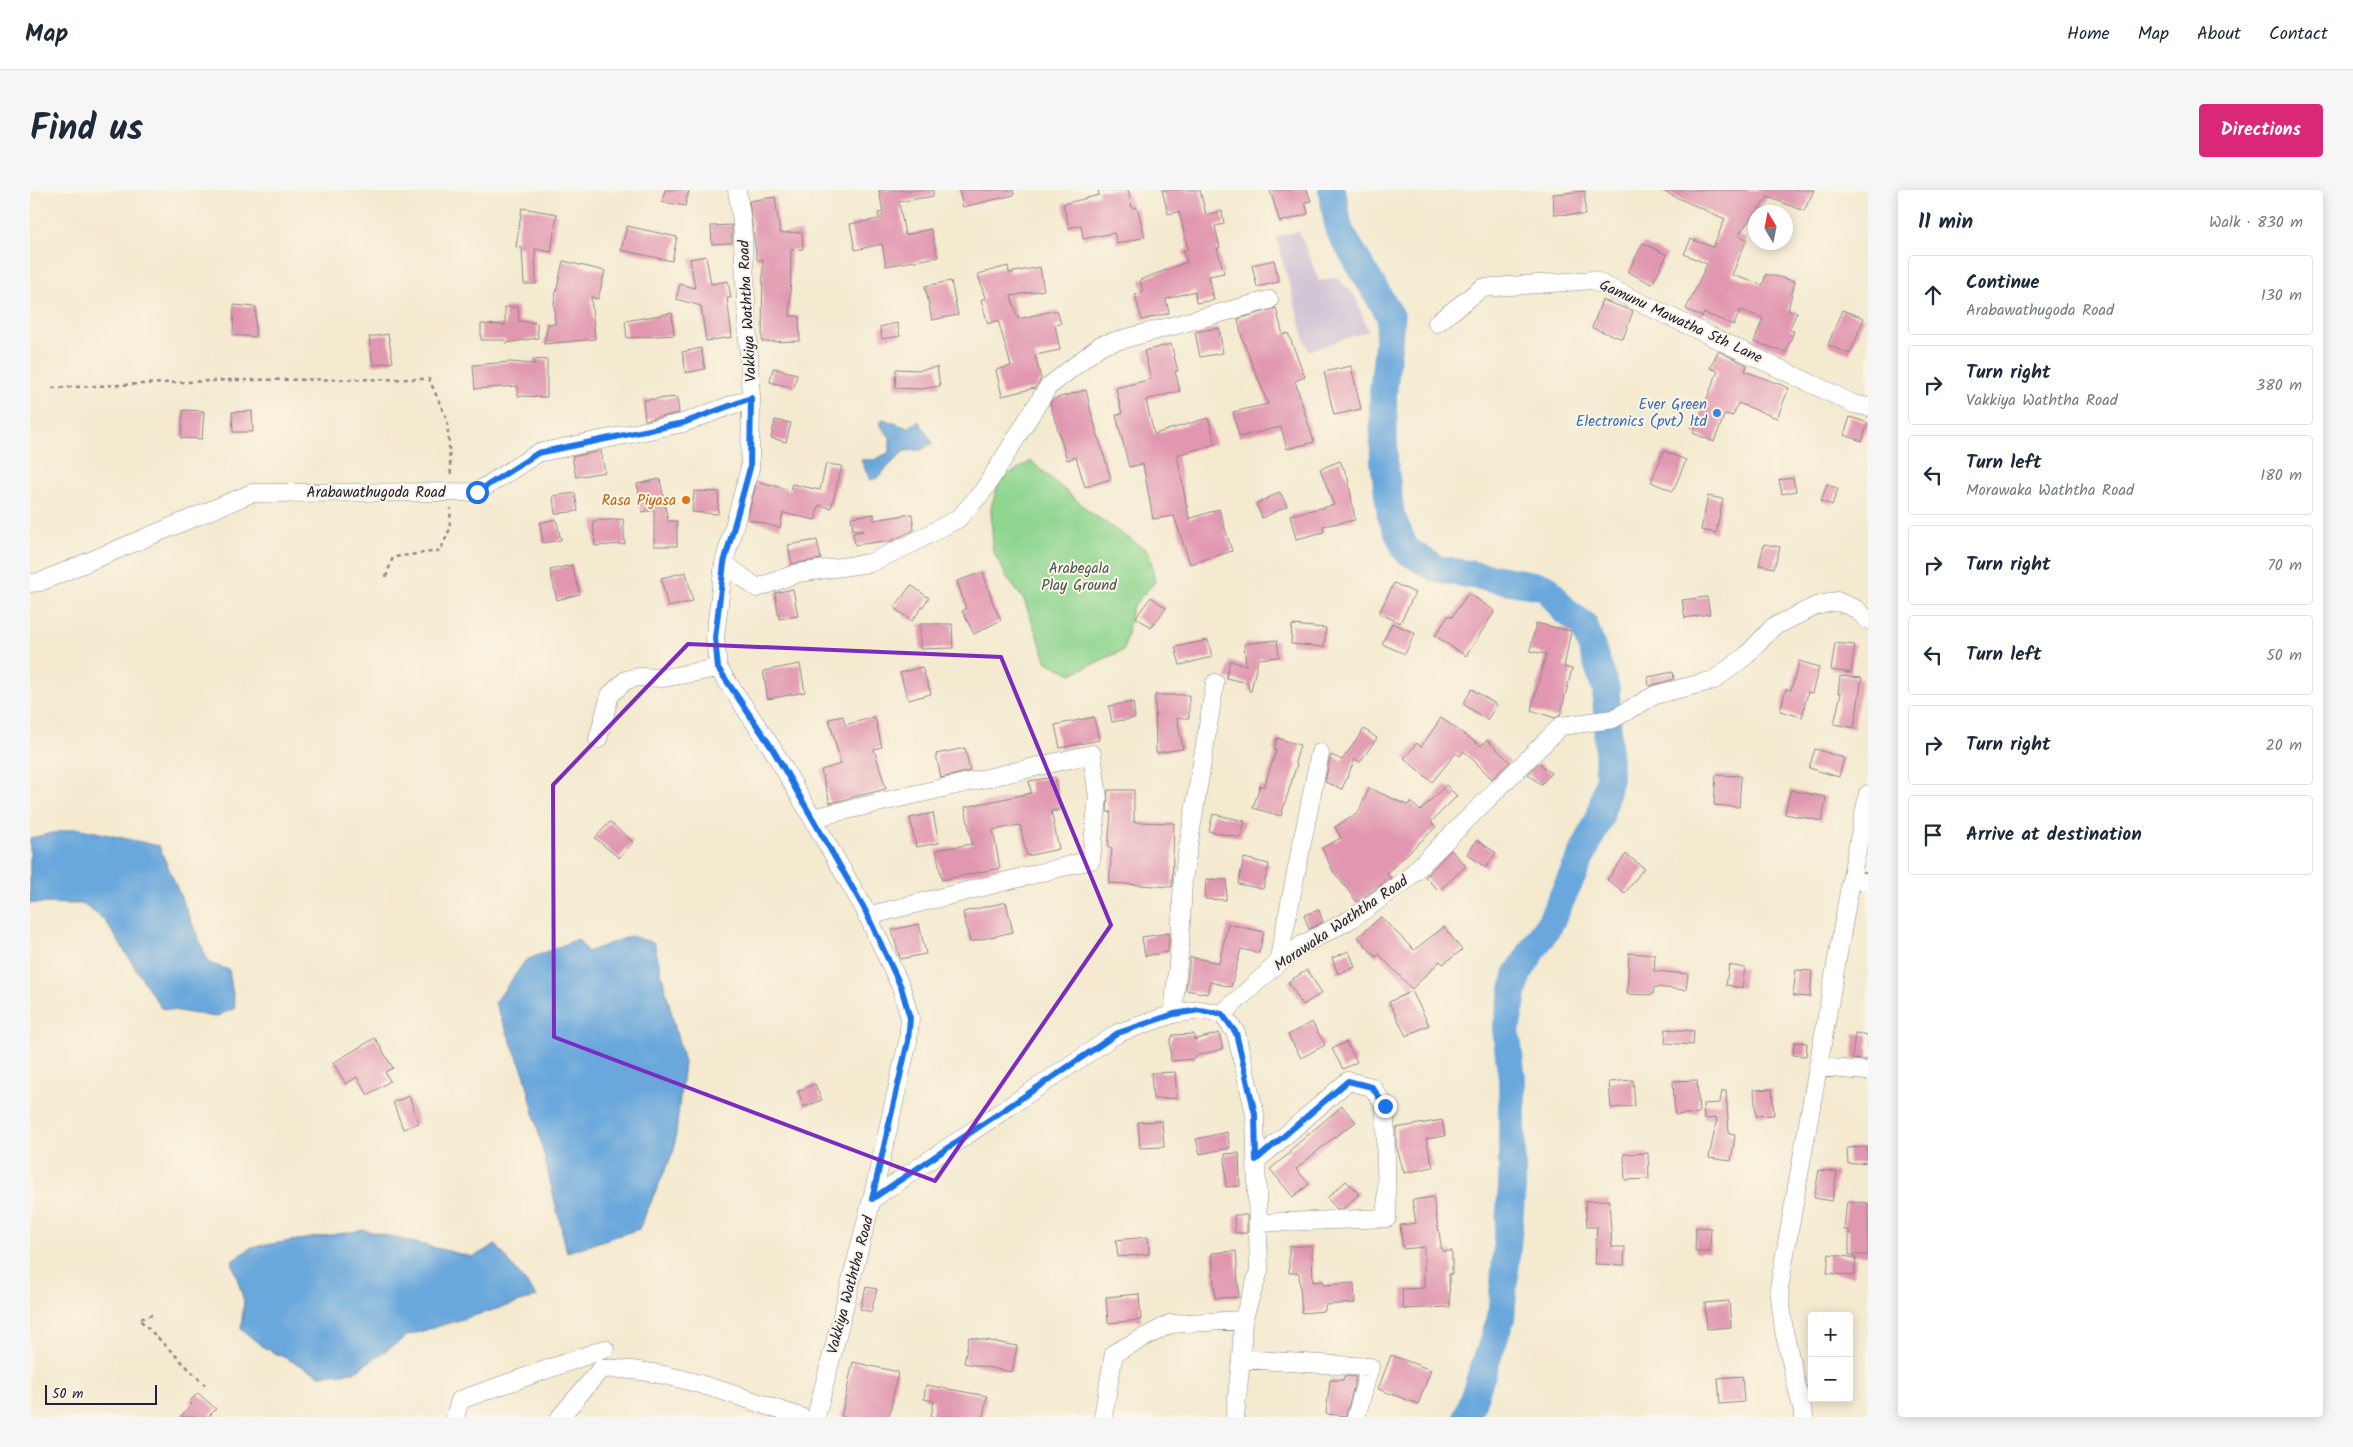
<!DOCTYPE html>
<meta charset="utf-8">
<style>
:root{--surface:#fff;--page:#f6f6f7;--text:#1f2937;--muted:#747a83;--line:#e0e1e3;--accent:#db2777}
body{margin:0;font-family:Kalam,sans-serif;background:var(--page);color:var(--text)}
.controls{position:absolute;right:15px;bottom:15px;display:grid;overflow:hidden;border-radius:5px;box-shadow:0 2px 12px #0003}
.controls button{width:45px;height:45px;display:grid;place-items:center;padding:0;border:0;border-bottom:1px solid var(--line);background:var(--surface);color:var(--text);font:25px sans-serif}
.compass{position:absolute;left:1718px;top:15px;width:45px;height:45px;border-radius:50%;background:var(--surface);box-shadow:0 2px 12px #0003;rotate:350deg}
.scale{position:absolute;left:15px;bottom:12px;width:112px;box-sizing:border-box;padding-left:5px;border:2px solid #22223b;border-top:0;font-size:14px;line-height:18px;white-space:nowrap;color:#22223b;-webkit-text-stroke:4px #fcf5e5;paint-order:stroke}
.stop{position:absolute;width:15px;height:15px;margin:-11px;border:4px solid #1a73e8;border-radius:50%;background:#fff}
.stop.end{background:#1a73e8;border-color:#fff;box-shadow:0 1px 5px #0008}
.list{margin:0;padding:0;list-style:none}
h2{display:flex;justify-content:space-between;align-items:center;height:65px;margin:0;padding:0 20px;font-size:21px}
h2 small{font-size:16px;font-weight:400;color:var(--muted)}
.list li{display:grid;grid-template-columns:32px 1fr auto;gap:15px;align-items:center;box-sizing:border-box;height:80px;margin:0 10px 10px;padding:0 10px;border:1px solid var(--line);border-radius:5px}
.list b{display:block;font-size:19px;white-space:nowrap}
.list p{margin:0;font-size:16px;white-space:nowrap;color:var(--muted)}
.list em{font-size:16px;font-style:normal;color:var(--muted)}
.icon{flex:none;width:28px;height:28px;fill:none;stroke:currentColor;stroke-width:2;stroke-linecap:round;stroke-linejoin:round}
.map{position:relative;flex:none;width:1838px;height:1227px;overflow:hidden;border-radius:5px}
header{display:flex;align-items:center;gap:30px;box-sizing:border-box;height:70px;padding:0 25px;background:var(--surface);border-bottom:1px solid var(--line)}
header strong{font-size:24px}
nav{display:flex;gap:28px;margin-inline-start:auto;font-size:18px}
.intro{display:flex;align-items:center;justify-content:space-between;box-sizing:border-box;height:120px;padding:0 30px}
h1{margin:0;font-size:35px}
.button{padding:12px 22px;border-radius:5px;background:var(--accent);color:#fff;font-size:18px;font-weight:700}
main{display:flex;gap:30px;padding:0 30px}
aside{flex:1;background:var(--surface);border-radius:5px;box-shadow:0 2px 12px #0003}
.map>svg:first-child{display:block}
</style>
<header>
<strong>Map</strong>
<nav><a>Home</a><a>Map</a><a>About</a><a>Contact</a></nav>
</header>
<div class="intro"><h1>Find us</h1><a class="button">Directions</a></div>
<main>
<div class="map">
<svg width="1838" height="1227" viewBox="0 0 1838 1227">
<rect width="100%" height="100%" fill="#fcf5e5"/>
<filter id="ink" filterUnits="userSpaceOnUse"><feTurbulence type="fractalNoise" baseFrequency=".02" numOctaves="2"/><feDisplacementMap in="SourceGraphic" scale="10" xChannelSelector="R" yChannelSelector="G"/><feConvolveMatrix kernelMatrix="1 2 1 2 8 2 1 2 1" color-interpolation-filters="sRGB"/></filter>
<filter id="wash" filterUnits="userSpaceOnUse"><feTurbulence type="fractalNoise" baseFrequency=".0096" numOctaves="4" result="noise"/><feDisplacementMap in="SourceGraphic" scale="20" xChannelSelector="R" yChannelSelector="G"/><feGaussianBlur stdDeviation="1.12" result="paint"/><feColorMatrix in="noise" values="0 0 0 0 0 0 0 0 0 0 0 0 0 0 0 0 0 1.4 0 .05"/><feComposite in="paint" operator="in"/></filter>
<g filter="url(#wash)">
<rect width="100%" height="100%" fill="#f4ead0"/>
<path fill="#ccbfd4" d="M1269 41 1289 91 1306 87 1325 106 1338 141 1278 161 1246 47Z"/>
<path fill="#90d691" stroke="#597c66" d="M1001 271 1061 323 1119 362 1125 392 1102 417 1094 460 1041 484 1017 472 994 410 978 389 963 361 961 318 969 291Z"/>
<path fill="#69a7dc" stroke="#46648c" d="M853 229 878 238 889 231 903 253 891 260 874 261 847 288 840 290 831 270H844L860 262V247L849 234Z
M47 638 129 656 179 773 199 780 205 818 185 827 131 818 74 729 52 714 0 713V648Z
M601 746 624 753 654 873 644 960 609 1039 537 1062 495 886 465 813 496 770 548 749 557 762Z
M334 1040 442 1067 466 1055 507 1107 379 1145 324 1182 290 1185 233 1157 211 1139 214 1111 202 1071 222 1057Z"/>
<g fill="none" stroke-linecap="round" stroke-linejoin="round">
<path stroke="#69a7dc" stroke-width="28" d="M1302 0 1309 40 1361 127 1353 203 1354 272 1361 326 1376 360 1407 379 1516 397 1535 421 1554 435 1576 499 1579 587 1570 627 1521 731 1487 785 1476 840 1482 889V997L1471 1128 1437 1227"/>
</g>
<g id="blocks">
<path fill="#e197b0" d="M635 0H659L655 16 632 12Z
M849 0H903V6L869 12 875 45 901 39 908 67 856 76 852 54 825 60 820 34 849 29 848 23 853 22Z
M929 0H983L984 5 933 17Z
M1068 0H1098L1102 18 1107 17 1115 47 1087 54 1084 43 1053 49 1051 35 1039 38 1033 14 1069 5Z
M1132 0H1170L1176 25 1192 21 1194 34 1185 36 1190 58H1187L1194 83 1179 86 1184 110 1166 113 1165 101 1136 109 1139 123 1112 130 1105 105 1113 102 1110 90 1157 72 1153 61 1158 59 1149 22 1138 24Z
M1240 0H1277L1281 11 1275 12 1278 24 1250 32Z
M1630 0H1784L1774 21 1738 7 1708 45 1717 49 1702 85 1733 95 1736 84 1765 91 1758 120 1767 122 1759 140 1764 141 1756 162 1724 152 1733 128 1710 120 1704 135 1674 123 1672 127 1656 119 1677 74 1654 64 1661 49 1683 57 1695 29Z
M1555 1V25L1524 24 1523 4Z
M745 7 750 43 772 42 773 59 761 60 760 126H769L770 151 732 152 733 69 727 70 719 11Z
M492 18 527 24 521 62 505 59 506 94H494L492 58 486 57Z
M702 35V53L682 54 681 36Z
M597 36 647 47 642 71 591 60Z
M1613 53 1637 65 1622 94 1598 82Z
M676 66 681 94 698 91 701 108H697L702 147 676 151 671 116 646 109 650 94 665 98 660 69Z
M1244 70 1249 92 1227 97 1222 75Z
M533 71 575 81 568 109 561 107 565 149 514 154 518 134H525L524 112Z
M978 76 979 83 1010 77 1014 100 981 106 988 129 1027 120 1031 134 1025 135 1030 160 1005 165 1011 189 1005 198 972 206 966 180 981 176 968 130 958 134 951 110 955 108 948 84Z
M921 91 928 125 902 130 895 96Z
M1572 110 1603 121 1593 149 1562 138Z
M204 115 226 117 225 147 203 145Z
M475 117H488L489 131 507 133 508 148 476 153 475 150H451V134L475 135Z
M1246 118 1253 145 1258 143 1275 187 1265 191 1284 252 1257 259 1251 237 1209 247 1203 222 1238 214 1212 148 1208 129Z
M1812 120 1834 128 1820 164 1798 155Z
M642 123 644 145 597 148 595 131Z
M867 133 870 146 852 149 850 137Z
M1189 138 1193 163 1170 167 1165 142Z
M358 144 363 172 343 175 339 147Z
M1141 154 1148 181H1145L1150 201 1116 210 1124 244 1178 228 1186 254 1147 265 1159 329 1189 319 1202 361 1160 374 1144 326 1123 329 1113 274 1099 277 1086 225 1092 224 1086 198 1121 189 1114 161Z
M671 158 675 179 656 183 652 162Z
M1688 161 1717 175 1715 181 1759 198 1747 228 1708 213 1703 226 1695 224 1684 252 1663 243 1688 181 1680 178Z
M504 169 517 170V207L488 206V196L445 199 443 175 480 172 504 174Z
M1321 176 1331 219 1304 225 1294 182Z
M907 177 910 196 890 199 865 198 866 179 890 180Z
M743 178 767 184 764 198 740 192Z
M1056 200 1062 226 1081 289 1055 297 1046 267 1037 270 1020 213 1023 209Z
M647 207 649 223 615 230 613 210Z
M153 220 174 221 172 249 151 248Z
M222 221 223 242H203L202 222Z
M1820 227 1838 233 1832 251 1814 245Z
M745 230 761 233 756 252 741 248Z
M571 261 575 282 546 287 542 267Z
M1634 261 1656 270 1643 301 1621 292Z
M1310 271 1318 288 1325 330 1293 336 1294 342 1266 349 1260 325 1304 315 1290 279Z
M796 274 812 276 801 318 789 315 785 330 753 323 750 338 717 329 727 291 760 300 762 294 790 300Z
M1763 288 1766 301 1752 304 1749 290Z
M630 289 638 331H647V356H624V320L613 322 607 294Z
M1797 294 1808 299 1802 315 1791 311Z
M664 301 689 302 688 324 662 322Z
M1250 302 1257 316 1232 328 1226 314Z
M545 303 548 321 525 324 523 306Z
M1678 306 1693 309 1686 343 1671 340Z
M844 324V330L882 324 884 340 857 353 855 351 825 355 823 343 834 341 823 339 821 327Z
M526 329 531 350 513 353 510 333Z
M593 329 595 354 565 356 563 331Z
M787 350 791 369 762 374 758 355Z
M1734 354 1750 357 1744 378 1729 375Z
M542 375 550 404 527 410 520 380Z
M656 382 663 411 638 417 631 388Z
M953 382 964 416 971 430 944 444 932 421 936 419 927 391Z
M1364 393 1385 403 1370 433 1349 423Z
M881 395 899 408 882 431 864 418Z
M763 399 768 426 749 429 745 403Z
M1438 403 1465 421 1436 466 1405 446 1419 425 1422 427Z
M1121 407 1136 418 1121 438 1106 427Z
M1677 407 1680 424 1655 428 1652 410Z
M1362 433 1385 443 1375 464 1352 454Z
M1506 433 1541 441 1534 477 1542 479 1530 526 1525 528 1501 520 1516 464 1500 461Z
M890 434H922L923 458 890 459Z
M1262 435 1296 438 1294 457 1261 454Z
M1178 450 1182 467 1150 475 1145 457Z
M1247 450 1249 467 1228 469 1221 501H1219L1218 493 1196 488 1200 471 1216 475 1214 454Z
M1805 453 1825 455 1821 483 1801 480Z
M1769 471 1789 477 1782 503 1778 502 1772 527 1750 521 1756 499 1761 500Z
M770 474 775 502 738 509 733 481Z
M892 477 901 504 878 510 870 483Z
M1643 482 1644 489 1619 496 1618 487Z
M1810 486 1832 488 1824 538 1804 534 1811 503H1808Z
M1442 499 1467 515 1457 530 1433 514Z
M1125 505H1159V528H1147L1153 559 1126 563Z
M1103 512 1105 528 1082 532 1079 516Z
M813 526 815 535 845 527 852 557 844 559 856 599 800 613 791 580 811 574 799 529Z
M1064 527 1069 550 1030 558 1025 535Z
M1411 528 1451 556 1457 550 1480 572 1462 589 1434 561 1430 566 1426 563 1402 592 1374 568 1387 553 1391 557Z
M1334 539 1347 548 1330 572 1325 569 1312 599 1295 592 1301 565 1312 570Z
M1247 548 1270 555 1265 573 1267 574 1251 626 1223 618 1230 595 1234 597 1246 561 1244 560Z
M935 558 940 581 911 588 906 564Z
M1785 559 1814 568 1809 587 1779 578Z
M1509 573 1521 583 1511 595 1498 584Z
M1686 585 1711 586 1709 617 1684 615Z
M1025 587 1030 620 1021 621 1029 659 997 666 990 635 963 640 970 678 912 690 906 660 942 654 935 617 1001 603 999 591Z
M1416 595 1427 606 1401 632 1406 637 1357 683 1361 688 1327 712 1303 681 1292 658 1311 648 1305 637 1328 623 1339 598 1377 615 1381 612 1390 621Z
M1078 600H1104V632L1144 633 1142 697 1079 693 1082 658H1078L1081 622H1077Z
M1760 600 1796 607 1792 631 1755 624Z
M903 623 909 653 886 657 880 628Z
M1183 624 1215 631 1211 648 1179 641Z
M580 632 603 652 589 668 565 648Z
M1447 650 1466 663 1456 678 1437 664Z
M1421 660 1436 676 1409 701 1395 687Z
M1596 664 1614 678 1595 703 1577 690Z
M1214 668 1239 674 1233 699 1208 694Z
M1176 689 1197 690 1196 710 1175 709Z
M976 712 983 742 940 752 933 722Z
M1289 720 1293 732 1279 739 1274 725Z
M1351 727 1384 760 1414 737 1432 760 1413 774 1410 771 1382 799 1349 764 1346 767 1328 747Z
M889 734 896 764 870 769 862 740Z
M1198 734 1234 742 1229 763 1211 759 1201 797 1180 792 1177 804 1156 800 1160 767 1189 773Z
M1139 743 1138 762 1115 766 1112 747Z
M1319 761 1325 777 1308 784 1302 768Z
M1599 763 1625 765 1624 781 1658 784 1656 800 1624 797 1623 805 1597 804Z
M1699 775 1715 778 1712 798 1696 795Z
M1277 780 1292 803 1273 815 1258 792Z
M1766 780 1782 781 1780 807 1763 806Z
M1382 801 1399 835 1376 846 1359 812Z
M1282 832 1295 855 1271 868 1258 845Z
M1636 839 1664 841 1663 855 1635 853Z
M1189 843 1193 859 1165 866V869L1141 871 1140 851 1143 845 1164 844V850Z
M1825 843 1838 845V870L1822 869Z
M345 848 363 878 355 882 360 891 338 905 327 887 316 894 303 873Z
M1316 852 1327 872 1313 879 1302 859Z
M1764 852 1777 853 1776 866 1763 865Z
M1145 882 1147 908 1123 909 1121 883Z
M1603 890 1605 916 1581 918 1579 892Z
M1667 890 1669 923 1645 925 1643 891Z
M785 894 792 910 774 917 768 901Z
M1742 899 1744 925 1726 926 1724 900Z
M1692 901H1696L1699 944 1705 945 1701 971 1679 968 1687 928 1674 929 1673 914 1690 913Z
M379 906 389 933 373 939 363 912Z
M1312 916 1326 932 1302 949 1266 979 1279 994 1263 1007 1240 979 1260 963 1259 961Z
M1412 930 1415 946 1396 949 1403 977 1374 983 1366 955V938Z
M1132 931 1134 957 1110 958 1108 932Z
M1197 942 1200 958 1170 964 1166 949Z
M1837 957 1838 972 1818 974 1817 958Z
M1209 963 1210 996 1196 997 1195 964Z
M1618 963 1619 989 1595 990 1594 964Z
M1789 980 1807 982 1802 1011 1784 1008Z
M1316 991 1329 1004 1313 1019H1307L1297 1008Z
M1403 1007 1412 1061H1422V1084H1419L1420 1117 1373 1119 1372 1099 1394 1098V1057L1373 1059 1370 1035 1386 1033 1382 1010Z
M1579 1010 1582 1057H1595L1594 1075 1565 1074 1567 1037H1557L1555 1011Z
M1817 1011 1838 1013V1065H1819V1040H1814Z
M1204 1025H1217V1043H1205Z
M1666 1037 1681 1038 1680 1062H1665Z
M1118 1047 1119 1064 1088 1067 1086 1050Z
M1259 1056H1282L1283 1092 1293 1091V1095L1324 1093 1325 1113 1295 1115V1121L1272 1123 1269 1083H1259Z
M1206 1061 1209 1107 1185 1108 1182 1063Z
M1799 1064 1826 1068 1824 1086 1797 1083Z
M836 1097 847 1099 841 1122 830 1119Z
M1109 1104 1111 1130 1078 1133 1076 1107Z
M1699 1111 1701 1137 1677 1139 1675 1113Z
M939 1147 987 1156 982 1182 934 1173Z
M1361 1165 1401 1180 1388 1214 1348 1199Z
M823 1172 868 1182 859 1227H811Z
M1314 1186 1326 1187 1316 1226 1296 1224 1300 1190H1313Z
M1712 1186 1714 1212 1690 1214 1688 1188Z
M896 1195 957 1206 953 1227H901L904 1211 894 1209Z
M168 1203 186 1219 178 1227H150L162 1214 159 1212Z"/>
</g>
</g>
<g filter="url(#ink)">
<use href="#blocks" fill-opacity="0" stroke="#8b8686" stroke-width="1"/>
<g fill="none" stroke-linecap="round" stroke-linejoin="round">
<defs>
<path id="minor" d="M707 0 712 32 721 208 720 278 694 373 685 447 688 478 742 558 834 718 871 797 880 828 878 851 842 1009 786 1227
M1407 133 1452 98 1563 90 1824 214 1838 217
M694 373 727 398 768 383 840 373 881 354 929 328 953 301 1018 197 1071 155 1239 110
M0 393 10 392 222 303 447 302 508 263 653 233 721 208
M568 549 580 505 596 490 609 487 634 488 688 478
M782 628 1062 564 1068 608 1061 670 837 726
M1821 690 1838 692
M1248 773 1290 563
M1143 824 1150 753 1153 689 1185 493
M1788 877 1838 881
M1226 971 1318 891 1342 897 1355 916 1357 1028 1228 1033
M842 1009 1088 843 1143 824 1170 820 1192 824 1248 773 1272 755 1321 729 1374 692 1531 536 1583 529 1625 505 1684 490 1717 465 1743 437 1786 416 1807 411 1826 419 1838 430
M1211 1169 1213 1130
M425 1227 430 1210 575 1159
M530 1227 571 1179C634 1176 711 1208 771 1227
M1073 1227 1084 1163 1140 1134 1213 1130 1229 1081 1225 924 1206 843 1192 824
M1205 1227 1211 1169 1340 1177 1326 1227
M1774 1227 1754 1141 1749 1098 1821 690 1838 604"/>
</defs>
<use href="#minor" stroke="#8b8686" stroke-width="19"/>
<path stroke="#8b8686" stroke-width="2.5" stroke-dasharray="4 4" stroke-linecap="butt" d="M22 198 202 190 399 189 417 229 421 287
M356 387 363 367 410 361 419 341 421 318
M122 1125 109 1129 175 1195"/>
<use href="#minor" stroke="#fff" stroke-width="18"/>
</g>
</g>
<g fill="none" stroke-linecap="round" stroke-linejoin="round" filter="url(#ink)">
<path stroke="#1a73e8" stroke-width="6" d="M447 302 508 263 653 233 721 208 720 278 694 373 685 448 688 478 742 558 834 718 871 797 880 828 878 851 842 1009 1088 843 1144 824 1170 820 1192 824 1206 843 1225 924 1226 970 1318 891 1342 897 1355 916"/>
</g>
<path fill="none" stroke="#7b2cbf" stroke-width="4" stroke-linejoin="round" d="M658 454 971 467 1081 735 905 991 524 847 523 595Z"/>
<circle fill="#3f7fe0" stroke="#fcf5e5" stroke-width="2" cx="1687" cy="223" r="5"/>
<circle fill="#e8710a" stroke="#fcf5e5" stroke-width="2" cx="656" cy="310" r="5"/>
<g text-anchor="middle" stroke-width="4" stroke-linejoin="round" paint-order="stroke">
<g font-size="15" fill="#22223b" stroke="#fcf5e5">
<text transform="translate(717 121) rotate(-93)" y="5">Vakkiya Waththa Road</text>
<text transform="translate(1651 131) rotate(25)" y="5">Gamunu Mawatha 5th Lane</text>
<text x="346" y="307">Arabawathugoda Road</text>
<text transform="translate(1311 733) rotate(-34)" y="5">Morawaka Waththa Road</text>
<text transform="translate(820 1095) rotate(-75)" y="5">Vakkiya Waththa Road</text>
</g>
<g font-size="15" fill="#366cbe" stroke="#fcf5e5" text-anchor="end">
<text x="1677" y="219">Ever Green<tspan x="1677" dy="17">Electronics (pvt) ltd</tspan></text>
</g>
<g font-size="15" fill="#c56008" stroke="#fcf5e5" text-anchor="end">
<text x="646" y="315">Rasa Piyasa</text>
</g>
<g font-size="15" fill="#435855" stroke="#fcf5e5">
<text x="1049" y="383">Arabegala<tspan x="1049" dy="17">Play Ground</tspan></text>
</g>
</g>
</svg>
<div class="controls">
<button>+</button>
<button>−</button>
</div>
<svg class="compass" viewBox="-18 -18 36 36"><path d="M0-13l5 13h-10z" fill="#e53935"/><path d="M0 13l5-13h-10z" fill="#747a83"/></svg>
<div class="scale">50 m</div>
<div class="stop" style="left:447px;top:302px"></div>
<div class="stop end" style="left:1355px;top:916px"></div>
</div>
<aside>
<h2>11 min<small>Walk · 830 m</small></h2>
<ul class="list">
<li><svg class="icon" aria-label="ahead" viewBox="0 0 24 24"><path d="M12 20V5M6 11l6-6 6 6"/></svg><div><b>Continue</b><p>Arabawathugoda Road</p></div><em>130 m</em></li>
<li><svg class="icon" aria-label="right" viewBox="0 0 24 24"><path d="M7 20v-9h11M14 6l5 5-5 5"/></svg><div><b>Turn right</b><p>Vakkiya Waththa Road</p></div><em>380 m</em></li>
<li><svg class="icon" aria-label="left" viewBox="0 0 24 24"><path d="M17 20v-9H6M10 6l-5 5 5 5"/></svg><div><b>Turn left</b><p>Morawaka Waththa Road</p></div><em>180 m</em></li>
<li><svg class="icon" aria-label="right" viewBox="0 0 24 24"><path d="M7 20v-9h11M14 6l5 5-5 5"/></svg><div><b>Turn right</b></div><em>70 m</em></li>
<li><svg class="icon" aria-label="left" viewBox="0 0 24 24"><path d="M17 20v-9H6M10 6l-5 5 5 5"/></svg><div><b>Turn left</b></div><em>50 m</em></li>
<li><svg class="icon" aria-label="right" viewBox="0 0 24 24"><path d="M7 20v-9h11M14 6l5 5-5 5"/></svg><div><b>Turn right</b></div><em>20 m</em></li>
<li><svg class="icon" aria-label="arrive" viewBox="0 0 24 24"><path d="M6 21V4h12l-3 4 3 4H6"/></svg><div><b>Arrive at destination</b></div></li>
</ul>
</aside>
</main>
